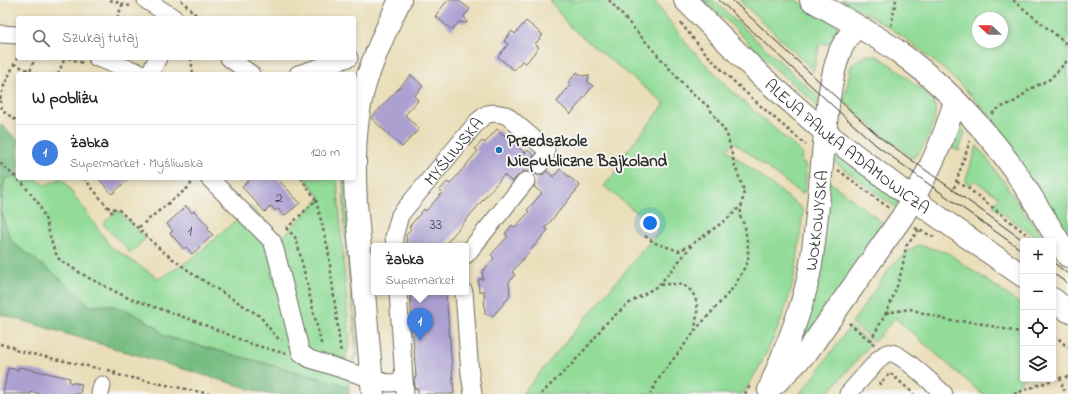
<!DOCTYPE html>
<html lang="pl">
<meta charset="utf-8">
<style>
:root{--surface:#fff;--page:#f2f2f2;--text:#222;--muted:#767676;--line:#e0e0e0;--accent:#1f6fb2}
body{margin:0;font-family:"Indie Flower",sans-serif;background:var(--page);color:var(--text)}
.controls{position:absolute;right:12px;bottom:12px;display:grid;overflow:hidden;border-radius:4px;box-shadow:0 2px 6px #0003}
.controls button{width:36px;height:36px;display:grid;place-items:center;padding:0;border:0;border-bottom:1px solid var(--line);background:var(--surface);color:var(--text);font:20px sans-serif}
.compass{position:absolute;left:972px;top:12px;width:36px;height:36px;border-radius:50%;background:var(--surface);box-shadow:0 2px 6px #0003;rotate:292deg}
.you{position:absolute;left:650px;top:223px;width:14px;height:14px;margin:-10px;border:3px solid #fff;border-radius:50%;background:#1a73e8;box-shadow:0 0 0 6px #1a73e833}
.badge{display:grid;place-items:center;width:26px;height:26px;border-radius:50%;background:var(--accent);color:#fff;font-size:13px;font-weight:700}
.pin{position:absolute;translate:-50% -33px;filter:drop-shadow(0 1px 2px #0008)}
.pin::after{content:'';position:absolute;top:21px;width:14px;height:12px;background:inherit;clip-path:polygon(0 0,100% 0,50% 100%)}
.popup{position:absolute;left:371px;top:243px;width:98px;height:52px;box-sizing:border-box;display:grid;place-content:center;border-radius:4px;background:var(--surface);filter:drop-shadow(0 1px 3px #0005);font-size:13px;white-space:nowrap;color:var(--muted)}
.popup b{font-size:15px;color:var(--text)}
.popup::after{content:'';position:absolute;left:50%;top:100%;margin-left:-8px;border:8px solid transparent;border-top-color:var(--surface)}
.list{margin:0;padding:0;list-style:none}
h2{display:flex;justify-content:space-between;align-items:center;height:52px;margin:0;padding:0 16px;font-size:17px}
h2 small{font-size:13px;font-weight:400;color:var(--muted)}
.list li{display:grid;grid-template-columns:26px 1fr auto;gap:12px;align-items:center;box-sizing:border-box;height:56px;padding:0 16px;border-top:1px solid var(--line)}
.list b{display:block;font-size:15px;white-space:nowrap}
.list p{margin:0;font-size:13px;white-space:nowrap;color:var(--muted)}
.list em{font-size:13px;font-style:normal;color:var(--muted)}
.icon{flex:none;width:22px;height:22px;fill:none;stroke:currentColor;stroke-width:2;stroke-linecap:round;stroke-linejoin:round}
.map{position:relative;flex:none;width:1068px;height:394px;overflow:hidden}
.search{position:absolute;background:var(--surface);box-shadow:0 2px 6px #0003;left:16px;top:16px;width:340px;height:44px;display:flex;align-items:center;gap:10px;box-sizing:border-box;padding:0 14px;border-radius:4px;color:var(--muted);font-size:15px}
.panel{position:absolute;background:var(--surface);box-shadow:0 2px 6px #0003;left:16px;top:72px;width:340px;height:108px;border-radius:4px}
.map>svg:first-child{display:block}
</style>
<div class="map">
<svg width="1068" height="394" viewBox="0 0 1068 394">
<rect width="100%" height="100%" fill="#f6f6f2"/>
<filter id="ink" filterUnits="userSpaceOnUse"><feTurbulence type="fractalNoise" baseFrequency=".025" numOctaves="2"/><feDisplacementMap in="SourceGraphic" scale="8" xChannelSelector="R" yChannelSelector="G"/><feConvolveMatrix kernelMatrix="1 2 1 2 8 2 1 2 1" color-interpolation-filters="sRGB"/></filter>
<filter id="wash" filterUnits="userSpaceOnUse"><feTurbulence type="fractalNoise" baseFrequency=".012" numOctaves="4" result="noise"/><feDisplacementMap in="SourceGraphic" scale="16" xChannelSelector="R" yChannelSelector="G"/><feGaussianBlur stdDeviation="0.9" result="paint"/><feColorMatrix in="noise" values="0 0 0 0 0 0 0 0 0 0 0 0 0 0 0 0 0 1.4 0 .05"/><feComposite in="paint" operator="in"/></filter>
<g filter="url(#wash)">
<rect width="100%" height="100%" fill="#eadeb9"/>
<path fill="#92dc98" stroke="#5e8462" fill-rule="evenodd" d="M550 0H653L690 48 734 93 802 153 801 162 805 164 806 175 805 192 801 194 734 142 727 150 799 206 803 211C800 236 798 262 792 286 782 325 764 361 743 394H522L659 231 604 186 618 169 615 166 665 104 569 26Z
M702 0H713L817 96 821 101 818 106 769 63 723 17Z
M739 0H796L838 24 832 45 820 43 813 72 810 69V67Z
M841 0H1068V245L986 121 990 116C963 86 933 58 899 34 881 21 861 11 841 0ZM978 18H1002V42H978Z
M867 55C871 55 876 55 879 57 889 63 930 94 934 103 940 116 924 151 913 158L874 128 844 101 851 66 854 62Z
M958 124 965 133 959 151 948 146Z
M977 146 1005 183 1022 210 1047 241H1034L1036 237 993 207 999 197 974 180 970 185 965 182Z
M832 149 904 201 899 210 829 158Z
M18 177 32 178 46 185 62 178 110 246 159 279 194 257 251 207 281 239 320 198 305 178H337L350 346 346 354 349 386 164 336 156 326 127 310 110 305 90 306 58 277 12 242 0 211 5 178Z
M343 178H345L348 244 358 350 357 356 352 361 356 354V351L344 222Z
M827 180 887 226 801 348 794 344Z
M117 210 146 238 131 253 103 224Z
M919 245 948 253 1023 306V379L1009 394H982L895 318 874 342 852 323 890 268C898 259 908 249 919 245Z
M850 326 871 344 827 394H799L811 381Z"/>
<path fill="#75bc80" stroke="#507456" d="M0 124 18 140V177L5 178 0 211 12 242 58 277 90 306 110 305 127 310 156 327 164 336 349 386V394H267L0 314Z"/>
<g id="blocks">
<path fill="#aca0d1" d="M448 0H458L470 9 464 16 467 23 459 22 452 30 435 16Z
M526 21 543 35 535 44 539 47 526 63 522 61 514 70 498 57 508 44 504 41 512 31 515 34Z
M577 72 582 76 589 75 588 82 593 86 571 114 557 102 570 85 568 83Z
M411 75 423 86 414 96 418 100 417 102 405 115 419 129 402 147 371 118Z
M497 129 525 153 528 150 534 156 529 164 530 169 533 173 537 175H542L547 171 553 177 560 169 580 186 545 228 548 230 512 272 515 275 509 282 510 296 493 316 485 314 484 291H479L478 280 483 279 482 272 494 258 491 255 508 236 505 234 512 225 515 227 529 212 527 210 542 193 534 187 536 182 535 178 533 174 527 171 522 172 512 182 504 175 444 246H407L406 235 411 229 409 227 424 209 426 211 442 193 440 190 447 182 450 184 478 151 475 149 482 141 485 143Z
M98 178H130L112 194Z
M251 178H277L300 203 284 216 278 209 275 211 271 206 265 212 242 187Z
M186 206 192 213 194 211 209 227 207 229 213 235 192 254 186 247 184 249 170 233 173 231 167 224Z
M410 292H446L454 394H418V389H415L414 378 416 377 413 335H411L410 324 412 323Z
M19 367 70 378 69 382 82 384 80 394H42L31 392V394H3L8 368 18 370Z"/>
</g>
</g>
<g filter="url(#ink)">
<use href="#blocks" fill-opacity="0" stroke="#6e6a5d" stroke-width="1"/>
<g fill="none" stroke-linecap="round" stroke-linejoin="round">
<defs>
<g id="street">
<path d="M146 0 174 18"/>
<path d="M0 34 18 35"/>
<path d="M97 58 144 74"/>
<path d="M229 58 251 74"/>
<path d="M149 74 158 58"/>
<path d="M298 74 349 58"/>
<path d="M209 178 272 241 276 253 301 353 310 359 372 379 388 383 404 382"/>
<path id="s1" d="M395 246 394 237 400 215 478 121 487 114 495 113 506 115 546 149 545 158 539 165"/>
<path d="M466 255 526 181"/>
<path d="M398 292 405 394"/>
<path d="M464 292 470 374 473 394"/>
<path d="M100 394 102 385"/>
<path d="M848 394 880 358C884 355 886 352 891 353 902 354 934 385 944 394"/>
</g>
<g id="secondary">
<path id="s2" d="M685 0 761 76 825 132 913 199 1023 276"/>
<path d="M811 0C841 17 873 33 900 53 933 77 963 106 989 137 1020 173 1042 216 1068 256"/>
<path d="M1053 299 1068 311"/>
<path d="M776 383 807 352 902 217C925 181 943 143 955 101"/>
<path id="s3" d="M769 390C785 349 804 308 811 264 817 224 820 184 824 144 827 114 829 83 839 54 842 44 850 35 856 26"/>
<path d="M373 394 356 203C354 165 354 128 363 91 372 59 386 29 400 0"/>
</g>
</defs>
<use href="#street" stroke="#6e6a5d" stroke-width="19"/>
<use href="#secondary" stroke="#6e6a5d" stroke-width="24"/>
<path stroke="#6e6a5d" stroke-width="2.5" stroke-dasharray="3 3" stroke-linecap="butt" d="M110 0 133 7
M181 0 199 18
M609 0 691 93 707 105 727 134 734 163 744 191 740 216 745 227 748 248V261L734 287 699 326 661 375 650 394
M1013 0 1068 45
M117 18 123 3
M681 23C715 69 763 108 806 145
M891 26 896 0
M68 58 83 63
M191 58 193 74
M14 64 30 71 35 58
M30 71 33 74
M58 74 65 58
M0 99 3 88 18 56
M0 100 2 110 18 122
M992 114 999 108 1016 101 1030 89 1050 79 1068 60
M0 163 23 184 39 204 46 221 53 247 58 258 63 262 87 277 126 297 195 321 251 344 287 354
M838 170 889 208
M84 178 113 214
M957 182 968 188 1031 238
M954 188 970 141
M316 200 328 249 341 353
M107 207 119 210 161 250 193 274 260 316 276 337 282 340
M139 227 190 186 193 178
M286 228 295 237 298 246 322 347
M915 228 934 237
M286 229 316 200 301 178
M651 230 656 228
M645 236 655 243 679 251 692 244
M906 246 919 230
M660 285C679 282 694 284 697 306 698 314 695 324 695 331
M886 313 910 309 950 321 974 322 1013 331 1023 332
M849 323 875 345
M1053 338H1058L1068 348
M870 341C890 308 901 284 906 246
M0 344 13 347 14 350 101 369
M108 370 115 372 114 375
M113 374 210 394
M1060 378 1064 391
M879 382 880 384 890 373 914 394
M541 394 571 365 594 339 604 325 628 304 659 285 694 243 727 219 741 206
M745 394 751 384
M1014 394 1058 378 1068 377"/>
<use href="#street" stroke="#fff" stroke-width="17"/>
<use href="#secondary" stroke="#fff" stroke-width="22"/>
<path stroke="#2b2b2b" stroke-width="1" d="M719 0 847 119 876 145 923 180 1023 251
M732 0 852 112 881 138 1024 241
M1053 262 1068 274
M1053 273 1068 284"/>
</g>
</g>
<circle fill="#1f6fb2" stroke="#f6f6f2" stroke-width="1.5" cx="499" cy="150" r="4"/>
<g text-anchor="middle" stroke-width="4" stroke-linejoin="round" paint-order="stroke">
<g font-size="15" fill="#4b4854">
<text x="279" y="202">2</text>
<text x="436" y="229">33</text>
<text x="190" y="235">1</text>
</g>
<g font-size="17" font-weight="bold" fill="#2b2b2b" stroke="#f6f6f2" text-anchor="start">
<text x="507" y="146">Przedszkole<tspan x="507" dy="20">Niepubliczne Bajkoland</tspan></text>
</g>
<g font-size="17" fill="#2b2b2b" stroke="#f6f6f2">
<text dy="6" stroke="none"><textPath href="#s2" startOffset="219">ALEJA PAWŁA ADAMOWICZA</textPath></text>
<text dy="6" stroke="none"><textPath href="#s1" startOffset="115">MYŚLIWSKA</textPath></text>
<text dy="6" stroke="none"><textPath href="#s3" startOffset="177">WOŁKOWYSKA</textPath></text>
</g>
</g>
</svg>
<div class="controls">
<button>+</button>
<button>−</button>
<button><svg class="icon" aria-label="locate" viewBox="0 0 24 24"><circle cx="12" cy="12" r="6"/><path d="M12 2v4M12 18v4M2 12h4M18 12h4"/></svg></button>
<button><svg class="icon" aria-label="layers" viewBox="0 0 24 24"><path d="M12 4l9 5-9 5-9-5zM3 14l9 5 9-5"/></svg></button>
</div>
<svg class="compass" viewBox="-18 -18 36 36"><path d="M0-13l5 13h-10z" fill="#e53935"/><path d="M0 13l5-13h-10z" fill="#767676"/></svg>
<div class="you"></div>
<div class="pin badge" style="left:420px;top:341px;background:#3f7fe0">1</div>
<div class="popup"><b>Żabka</b>Supermarket</div>
<div class="search"><svg class="icon" aria-label="search" viewBox="0 0 24 24"><circle cx="10" cy="10" r="6"/><path d="M15 15l6 6"/></svg>Szukaj tutaj</div>
<section class="panel">
<h2>W pobliżu<small></small></h2>
<ul class="list">
<li><span class="badge" style="background:#3f7fe0">1</span><div><b>Żabka</b><p>Supermarket · Myśliwska</p></div><em>120 m</em></li>
</ul>
</section>
</div>
